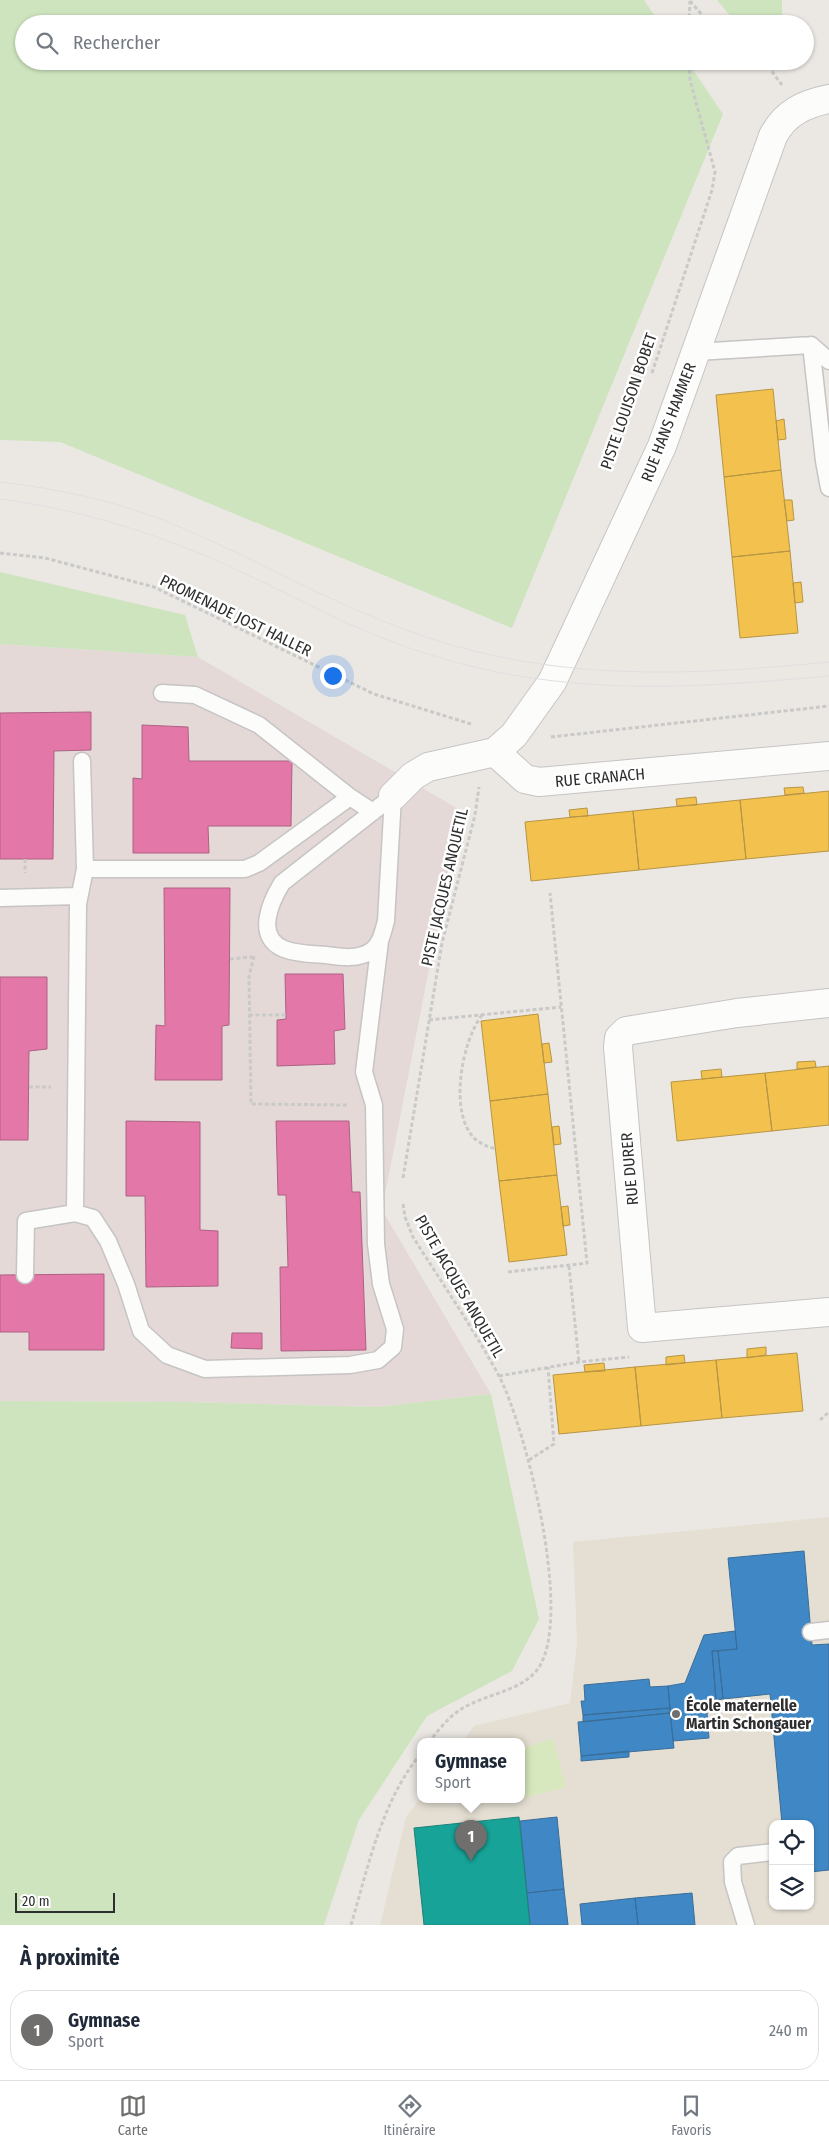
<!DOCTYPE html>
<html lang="fr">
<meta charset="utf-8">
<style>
:root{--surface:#fff;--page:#f2f2f3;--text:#1f2937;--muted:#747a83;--line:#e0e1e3;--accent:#706f6e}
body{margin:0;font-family:"Fira Sans Condensed",sans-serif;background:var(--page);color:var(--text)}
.controls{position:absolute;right:15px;bottom:15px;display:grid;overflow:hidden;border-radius:10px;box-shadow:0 1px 4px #0004}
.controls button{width:45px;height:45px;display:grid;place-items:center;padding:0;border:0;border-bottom:1px solid var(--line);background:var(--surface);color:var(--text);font:25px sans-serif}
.scale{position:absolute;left:15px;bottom:12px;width:100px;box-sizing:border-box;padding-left:5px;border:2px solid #2e2e2e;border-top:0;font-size:14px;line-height:18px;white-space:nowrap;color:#2e2e2e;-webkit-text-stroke:4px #fff;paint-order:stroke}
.you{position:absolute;left:332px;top:675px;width:18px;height:18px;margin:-12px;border:4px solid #fff;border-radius:50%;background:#1a73e8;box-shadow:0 0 0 8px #1a73e833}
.badge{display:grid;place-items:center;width:32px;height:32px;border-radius:50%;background:var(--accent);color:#fff;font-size:16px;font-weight:700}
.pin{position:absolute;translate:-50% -41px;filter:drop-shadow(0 1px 2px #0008)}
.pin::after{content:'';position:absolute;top:26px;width:18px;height:15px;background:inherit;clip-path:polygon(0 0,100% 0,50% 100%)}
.popup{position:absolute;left:417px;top:1738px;width:108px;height:65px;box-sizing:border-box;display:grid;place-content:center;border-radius:10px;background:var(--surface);filter:drop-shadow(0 1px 4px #0005);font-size:16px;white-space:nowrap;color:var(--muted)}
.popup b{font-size:19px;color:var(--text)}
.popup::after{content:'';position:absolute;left:50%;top:100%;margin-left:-10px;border:10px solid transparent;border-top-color:var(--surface)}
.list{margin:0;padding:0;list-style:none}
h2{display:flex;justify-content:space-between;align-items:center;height:65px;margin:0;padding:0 20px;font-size:21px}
h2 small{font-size:16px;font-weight:400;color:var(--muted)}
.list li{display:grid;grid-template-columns:32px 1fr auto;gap:15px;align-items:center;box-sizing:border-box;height:80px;margin:0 10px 10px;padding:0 10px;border:1px solid var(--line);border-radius:20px}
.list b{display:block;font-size:19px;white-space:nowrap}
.list p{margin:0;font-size:16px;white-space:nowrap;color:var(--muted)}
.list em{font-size:16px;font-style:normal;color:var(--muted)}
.icon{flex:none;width:28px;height:28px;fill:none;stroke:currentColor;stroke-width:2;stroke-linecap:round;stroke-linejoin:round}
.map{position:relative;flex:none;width:829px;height:1925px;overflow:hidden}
.search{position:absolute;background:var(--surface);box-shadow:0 1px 4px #0004;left:15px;right:15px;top:15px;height:55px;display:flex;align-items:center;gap:12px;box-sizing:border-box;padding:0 18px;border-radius:28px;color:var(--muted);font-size:19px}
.sheet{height:155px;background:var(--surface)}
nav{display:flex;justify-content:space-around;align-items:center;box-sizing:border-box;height:70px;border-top:1px solid var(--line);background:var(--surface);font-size:14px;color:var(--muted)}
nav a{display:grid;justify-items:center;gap:2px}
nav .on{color:var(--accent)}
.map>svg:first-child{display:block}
</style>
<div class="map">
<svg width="829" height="1925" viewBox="0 0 829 1925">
<rect width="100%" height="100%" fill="#ebe8e4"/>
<path fill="#e5dfd3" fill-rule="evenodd" d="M829 1517V1925H380L406 1817 421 1797V1800H521V1742H462L474 1726 570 1703 577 1643 573 1542ZM773 1824H810V1906H773Z"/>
<path fill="#e4d9d7" d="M0 644 198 657 460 810 382 1210 491 1394 377 1407 185 1402 0 1401Z"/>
<path fill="#cee4bf" d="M0 0H644L660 24H24V61H687L723 114 512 628 60 442 0 440Z
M717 0H782V24H737Z
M0 572 185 615 198 657 0 644Z
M491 1394 539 1619 512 1671 427 1716 359 1820 324 1925H0V1401L185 1402 377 1407Z"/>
<path fill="#d8e8be" d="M553 1739 566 1787 521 1799V1748Z"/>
<path fill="#f2c14e" stroke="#b79544" d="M773 389 781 470 724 477 716 395Z
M784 419 786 439 778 440 776 421Z
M781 470 790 551 732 557 724 477Z
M784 500H792L794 520 787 521Z
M790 551 798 633 740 638 732 557Z
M801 582 803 602 795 603 793 583Z
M803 787 804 793 785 795 784 788Z
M829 791V851L746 859 740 800Z
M696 797 697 805 677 806 676 799Z
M740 800 746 859 639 870 633 811Z
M587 808 588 816 570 817 569 810Z
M633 811 639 870 531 881 525 822Z
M538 1014 548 1094 490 1101 481 1021Z
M549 1043 552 1062 544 1063 542 1044Z
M815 1061 816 1067 797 1069V1062Z
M829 1066V1125L772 1131 765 1073Z
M721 1069 722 1077 702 1079 701 1071Z
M765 1073 772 1131 677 1141 671 1082Z
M548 1094 557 1175 499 1181 490 1101Z
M559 1126 561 1144 554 1145 552 1127Z
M557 1175 567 1255 509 1262 499 1181Z
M568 1206 570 1225 563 1226 561 1207Z
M766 1347V1355L747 1358V1349Z
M797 1353 803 1411 722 1418 716 1360Z
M684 1355 685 1363 666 1365V1357Z
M716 1360 722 1418 641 1426 635 1367Z
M604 1363 605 1371 585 1372 584 1365Z
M635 1367 641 1426 559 1434 553 1375Z"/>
<path fill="#3f88c5" stroke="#3a6d98" d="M804 1551 812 1645 829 1644V1870L810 1872V1824H782L770 1694 723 1699 718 1651 737 1649 728 1558Z
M735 1631 737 1649 712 1651 717 1710 707 1712 709 1738 673 1741 668 1686 685 1683 704 1635Z
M712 1651H718L723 1699 716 1700Z
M649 1679 650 1687 668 1686 670 1708 583 1715 581 1701H585L584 1685Z
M670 1708V1713L583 1722V1715Z
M670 1713 674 1748 581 1756 578 1722Z
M629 1751V1757L581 1761V1756Z
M557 1817 564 1889 527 1893 520 1821Z
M564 1889 568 1925H530L527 1893Z
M692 1893 695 1925H638L635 1898Z
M635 1898 638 1925H582L580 1904Z"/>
<path fill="#e377a8" stroke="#ad6183" d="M91 712V750L54 751 53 859H0V713Z
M142 725 188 727 189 761H292L291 826H208L209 853H133V778L142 779Z
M164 888H230L229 1025 222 1026V1080H155L156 1025 165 1026Z
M285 974H343L345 1029 334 1031 335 1064 277 1066V1020L286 1019Z
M0 977H47V1049L29 1051 28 1140H0Z
M126 1121 200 1122V1230L218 1231V1286L146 1287 145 1196H126Z
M276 1121H349L352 1192H360L366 1350 281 1351 280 1267H288L286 1195H278Z
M104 1274V1350H29V1332H0V1275Z
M232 1333H262V1349L231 1348Z"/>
<path fill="#17a398" stroke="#1e8078" d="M519 1817 530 1925H424L414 1828Z"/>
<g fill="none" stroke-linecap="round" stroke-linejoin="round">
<defs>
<path id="lane" d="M811 345 824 461 829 460
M696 352 811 345 829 361
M824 461 829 488
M162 693 195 695 259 725 350 797 373 812
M393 796 386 921C383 931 381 945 371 951 358 960 340 957 326 955 312 954 297 954 284 949 254 937 271 901 282 883Z
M85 869H245L259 863 350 797
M0 898 79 896
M75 1213 78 904 85 869 82 761
M25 1275 26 1221 75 1213 93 1218 108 1241 126 1284 141 1331 167 1355 205 1369 350 1365 378 1360 393 1347 395 1329 381 1284 376 1244 374 1105 364 1072 380 941
M811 1632 829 1630
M746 1925 733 1882 732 1862 738 1856 773 1852"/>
<path id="street" d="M495 752 514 735 552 682 662 446 773 136C785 113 804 104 829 99
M393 796 413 776 428 767 495 752 525 779 539 782 829 756
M829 1003 737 1013 626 1031 619 1038 618 1047 642 1328 829 1312"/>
</defs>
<use href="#lane" stroke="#c6c4c4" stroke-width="19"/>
<use href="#street" stroke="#c6c4c4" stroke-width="30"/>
<path stroke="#c9c9c8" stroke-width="3" stroke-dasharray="4 2.5" stroke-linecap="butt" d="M690 1 710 24
M689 24 690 1
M764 61 782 85
M652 373 712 190 715 172 690 80 689 61
M0 553 45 558 154 587 374 694 471 724
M551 737 829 706
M25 859V873
M254 956 249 976 251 1104 348 1105
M230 959 252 957
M249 1015H286
M482 1015C462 1041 448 1113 475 1139 481 1144 488 1147 496 1149
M429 1020 561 1007
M29 1087H51
M403 1178 442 943 475 815 479 787
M403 1204 405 1217 413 1237C442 1283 473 1328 499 1376 526 1428 575 1621 537 1670 519 1693 481 1694 457 1712 447 1719 437 1732 429 1742
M569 1266 579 1362
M508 1272 587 1263 550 893
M499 1376 579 1362 629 1357
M820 1420 829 1412
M529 1460 554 1444 548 1367
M351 1925C369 1864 381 1803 421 1753"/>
<use href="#lane" stroke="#fcfcfb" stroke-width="16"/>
<use href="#street" stroke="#fcfcfb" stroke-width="28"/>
<path stroke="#dfe0e1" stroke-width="1" d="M0 482C61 489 124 503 180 527 260 561 336 606 417 634 555 682 686 676 829 662
M0 499C77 509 149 531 220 562 278 588 334 620 393 642 541 698 675 690 829 676"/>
</g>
<circle fill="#706f6e" stroke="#fff" stroke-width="2" cx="676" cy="1714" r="5"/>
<g text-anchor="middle" stroke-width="5" stroke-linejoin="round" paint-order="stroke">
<g font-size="16" fill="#2e2e2e" stroke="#fff">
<text transform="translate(628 401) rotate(-71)" y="6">PISTE LOUISON BOBET</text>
<text transform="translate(668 422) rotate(-69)" y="6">RUE HANS HAMMER</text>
<text transform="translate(236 615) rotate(26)" y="6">PROMENADE JOST HALLER</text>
<text transform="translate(600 777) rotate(-5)" y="6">RUE CRANACH</text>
<text transform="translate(444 887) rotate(-77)" y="6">PISTE JACQUES ANQUETIL</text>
<text transform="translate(629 1169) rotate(-95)" y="6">RUE DURER</text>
<text transform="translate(460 1286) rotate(60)" y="6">PISTE JACQUES ANQUETIL</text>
</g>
<g font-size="16" font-weight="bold" fill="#2e2e2e" stroke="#fff" text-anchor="start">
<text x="686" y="1711">École maternelle<tspan x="686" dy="18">Martin Schongauer</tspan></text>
</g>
</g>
</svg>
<div class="controls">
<button><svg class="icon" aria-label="locate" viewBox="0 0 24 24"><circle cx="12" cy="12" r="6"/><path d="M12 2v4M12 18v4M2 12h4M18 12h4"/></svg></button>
<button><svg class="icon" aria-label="layers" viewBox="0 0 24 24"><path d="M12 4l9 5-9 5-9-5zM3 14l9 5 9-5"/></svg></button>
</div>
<div class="scale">20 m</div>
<div class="you"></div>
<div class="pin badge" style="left:471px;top:1861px">1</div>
<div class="popup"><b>Gymnase</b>Sport</div>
<div class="search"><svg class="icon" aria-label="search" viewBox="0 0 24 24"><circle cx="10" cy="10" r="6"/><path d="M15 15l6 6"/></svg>Rechercher</div>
</div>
<section class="sheet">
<h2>À proximité<small></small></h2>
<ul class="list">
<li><span class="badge">1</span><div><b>Gymnase</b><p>Sport</p></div><em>240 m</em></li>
</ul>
</section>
<nav>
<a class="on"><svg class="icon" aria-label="map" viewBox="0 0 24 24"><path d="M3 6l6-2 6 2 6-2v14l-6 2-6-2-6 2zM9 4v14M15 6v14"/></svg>Carte</a>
<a><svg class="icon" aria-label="directions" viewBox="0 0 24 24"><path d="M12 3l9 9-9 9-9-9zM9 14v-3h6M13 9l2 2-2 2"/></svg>Itinéraire</a>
<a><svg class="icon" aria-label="saved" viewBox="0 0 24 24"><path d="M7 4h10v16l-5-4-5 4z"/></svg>Favoris</a>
</nav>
